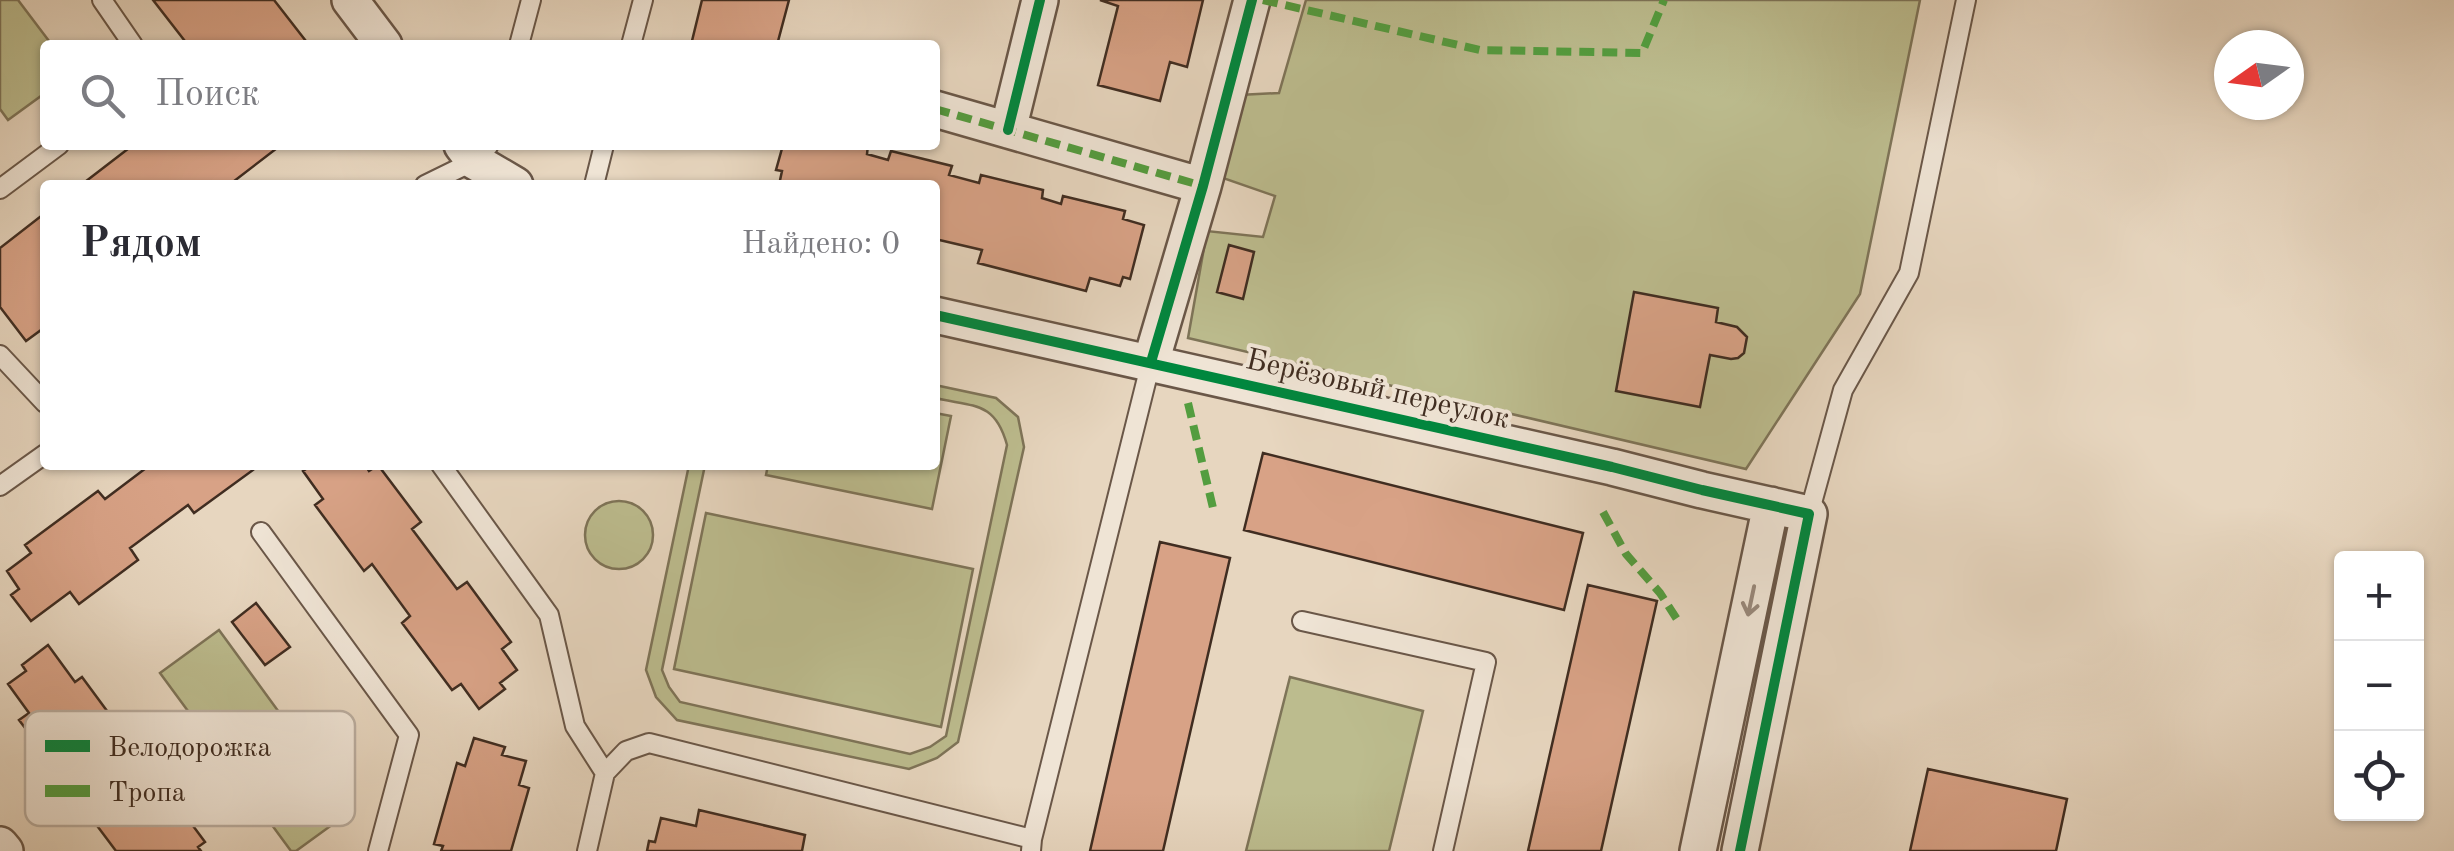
<!DOCTYPE html>
<html lang="ru">
<meta charset="utf-8">
<style>
:root{--surface:#fff;--page:#f2f2f3;--text:#2b2b33;--muted:#7c7c81;--line:#e1e1e2}
body{margin:0;font-family:"Old Standard TT",serif;background:var(--page);color:var(--text)}
.controls{position:absolute;right:30px;bottom:30px;display:grid;overflow:hidden;border-radius:10px;box-shadow:0 2px 8px #0004}
.controls button{width:90px;height:90px;display:grid;place-items:center;padding:0;border:0;border-bottom:2px solid var(--line);background:var(--surface);color:var(--text);font:50px sans-serif}
.compass{position:absolute;left:2214px;top:30px;width:90px;height:90px;border-radius:50%;background:var(--surface);box-shadow:0 2px 8px #0004;rotate:256deg}
.list{margin:0;padding:0;list-style:none}
h2{display:flex;justify-content:space-between;align-items:center;height:130px;margin:0;padding:0 40px;font-size:42px}
h2 small{font-size:32px;font-weight:400;color:var(--muted)}
.icon{flex:none;width:55px;height:55px;fill:none;stroke:currentColor;stroke-width:2;stroke-linecap:round;stroke-linejoin:round}
.map{position:relative;flex:none;width:2454px;height:851px;overflow:hidden}
.search{position:absolute;background:var(--surface);box-shadow:0 2px 8px #0004;left:40px;top:40px;width:900px;height:110px;display:flex;align-items:center;gap:25px;box-sizing:border-box;padding:0 35px;border-radius:10px;color:var(--muted);font-size:38px}
.panel{position:absolute;background:var(--surface);box-shadow:0 2px 8px #0004;left:40px;top:180px;width:900px;height:290px;border-radius:10px}
.map>svg:first-child{display:block}
</style>
<div class="map">
<svg width="2454" height="851" viewBox="0 0 2454 851">
<rect width="100%" height="100%" fill="#e7d6bf"/>
<filter id="stains"><feTurbulence type="fractalNoise" baseFrequency=".002" numOctaves="4"/><feColorMatrix values="0 0 0 0 .2 0 0 0 0 .09 0 0 0 0 .02 0 0 0 .5 -.17"/></filter>
<radialGradient id="worn" r=".72"><stop offset=".6" stop-color="#630" stop-opacity="0"/><stop offset="1" stop-color="#630" stop-opacity=".3"/></radialGradient>
<path fill="#bcbc8e" stroke="#7e7458" stroke-width="2.5" d="M0 0H18L52 45H45V93L8 120 0 109Z
M1306 0H1920L1860 294 1746 469 1188 338 1207 231 1263 237 1275 196 1220 177 1239 95 1279 93Z
M935 385 996 398 1018 417 1024 447 958 742 937 758 909 769 677 720 656 697 646 670 689 465H705L662 670 669 687 680 702 910 754 930 747 946 736 1007 445C995 401 974 407 935 398Z
M935 413 951 416 932 509 766 475 768 465H935Z
M585 535a34 34 0 1 1 68 0a34 34 0 1 1-68 0Z
M706 513 973 569 941 727 674 669Z
M219 630 351 811 296 851H291L160 673Z
M1290 677 1423 711 1389 851H1246Z"/>
<path fill="#d8a286" stroke="#402d21" stroke-width="2.5" d="M153 0H274L309 45H188Z
M702 0H789L777 45H691Z
M1100 0H1203L1187 67 1170 62 1160 101 1098 85 1118 6Z
M133 145H281L229 185H81Z
M783 145H868L867 154 888 160 891 151 952 166 949 175 979 183 981 175 1043 190 1042 198 1061 204 1063 196 1125 211 1123 219 1144 225 1130 279 1123 277 1120 286 1090 278 1086 291 978 263 982 250 935 239V185H779L782 171 776 170Z
M45 213V327L26 341 0 307V248Z
M1229 245 1254 252 1243 299 1217 292Z
M1634 292 1718 308 1716 322 1737 327 1747 337 1744 353 1738 358 1731 359 1710 355 1700 407 1616 391Z
M1263 453 1583 533 1564 610 1244 530Z
M150 465H250L253 470 194 513 188 505 130 548 138 560 79 604 70 592 31 621 11 595 19 589 7 571 31 553 25 545 98 491 105 499Z
M312 465H365L369 471 378 465 421 522 412 529 457 589 467 582 511 642 502 649 517 670 500 683 505 689 479 709 461 684 452 690 402 623 410 616 372 564 364 571 315 505 323 499 303 471Z
M1160 542 1230 558 1163 851H1090Z
M1588 585 1657 601 1601 851H1528Z
M256 603 290 647 265 665 232 622Z
M48 645 75 682 82 677 127 738 121 742 153 785 159 780 205 842 198 847 201 851H116L95 823 104 816 77 778 68 784 19 720 29 713 8 684 26 671 22 665Z
M474 738 505 747 502 755 526 761 519 785 529 788 511 851H441L443 846 434 844 457 763 465 766Z
M1928 769 2067 799 2056 851H1910Z
M699 810 805 835 802 851H647L649 841 655 842 661 818 696 826Z"/>
<g fill="none" stroke-linecap="round" stroke-linejoin="round">
<defs>
<path id="service" d="M102 0 133 45
M519 45 531 0
M631 45 643 0
M425 185 474 161 489 145
M594 185 604 145
M0 189 59 145
M0 355 45 403
M441 465 549 615 575 726 605 773
M0 486 45 454
M1809 514 1843 390 1909 273 1966 0
M261 532 409 735 378 851
M1302 621 1486 662 1443 851
M587 851 605 773 626 751 649 743 1032 839
M1031 851 1032 839 1151 362"/>
<path id="minor" d="M350 0 384 45
M935 109 1203 186
M1008 130 1040 0
M462 145 474 161 515 185
M935 315 1612 467 1702 490 1809 514 1740 851
M1151 362 1203 186 1252 0
M0 845 5 851
M1698 851 1771 505"/>
</defs>
<use href="#service" stroke="#6a5748" stroke-width="22"/>
<use href="#minor" stroke="#6a5748" stroke-width="40"/>
<use href="#service" stroke="#efe4d5" stroke-width="18"/>
<use href="#minor" stroke="#efe4d5" stroke-width="35"/>
<path stroke="#539d3f" stroke-width="8" stroke-dasharray="15 8" stroke-linecap="butt" d="M1263 0 1480 50 1642 53 1664 0
M935 109 1203 186
M1188 403 1214 512
M1603 512 1626 554 1660 593 1680 624"/>
<defs>
<path id="cycleway" d="M1008 130 1040 0
M935 315 1612 467 1702 490 1809 514 1740 851
M1151 362 1203 186 1252 0"/>
</defs>
<use href="#cycleway" stroke="#efe4d5" stroke-width="16"/>
<use href="#cycleway" stroke="#00873e" stroke-width="10"/>
</g>
<defs><path id="oneway-shaft" d="M-6 0H5M1.5-3L5.5 0L1.5 3" fill="none" stroke-width="1.6" stroke-linecap="round" stroke-linejoin="round" transform="scale(2.5)"/></defs>
<use stroke="#98887b" href="#oneway-shaft" transform="translate(1751 601) rotate(102)"/>
<g text-anchor="middle" stroke-width="8" stroke-linejoin="round" paint-order="stroke">
<g font-size="30" fill="#402d21" stroke="#efe4d5">
<text transform="translate(1378 388) rotate(13)" y="10">Берёзовый переулок</text>
</g>
</g>
<rect x="25" y="711" width="330" height="115" rx="15" fill="#efe4d5" stroke="#baad9f" stroke-width="2.5"/>
<rect x="45" y="740" width="45" height="12" fill="#00873e"/>
<rect x="45" y="785" width="45" height="12" fill="#539d3f"/>
<g font-size="28" fill="#402d21">
<text x="108" y="756">Велодорожка</text>
<text x="108" y="801">Тропа</text>
</g>
<rect width="100%" height="100%" filter="url(#stains)"/>
<rect width="100%" height="100%" fill="url(#worn)"/>
</svg>
<div class="controls">
<button>+</button>
<button>−</button>
<button><svg class="icon" aria-label="locate" viewBox="0 0 24 24"><circle cx="12" cy="12" r="6"/><path d="M12 2v4M12 18v4M2 12h4M18 12h4"/></svg></button>
</div>
<svg class="compass" viewBox="-18 -18 36 36"><path d="M0-13l5 13h-10z" fill="#e53935"/><path d="M0 13l5-13h-10z" fill="#7c7c81"/></svg>
<div class="search"><svg class="icon" aria-label="search" viewBox="0 0 24 24"><circle cx="10" cy="10" r="6"/><path d="M15 15l6 6"/></svg>Поиск</div>
<section class="panel">
<h2>Рядом<small>Найдено: 0</small></h2>
<ul class="list">
</ul>
</section>
</div>
